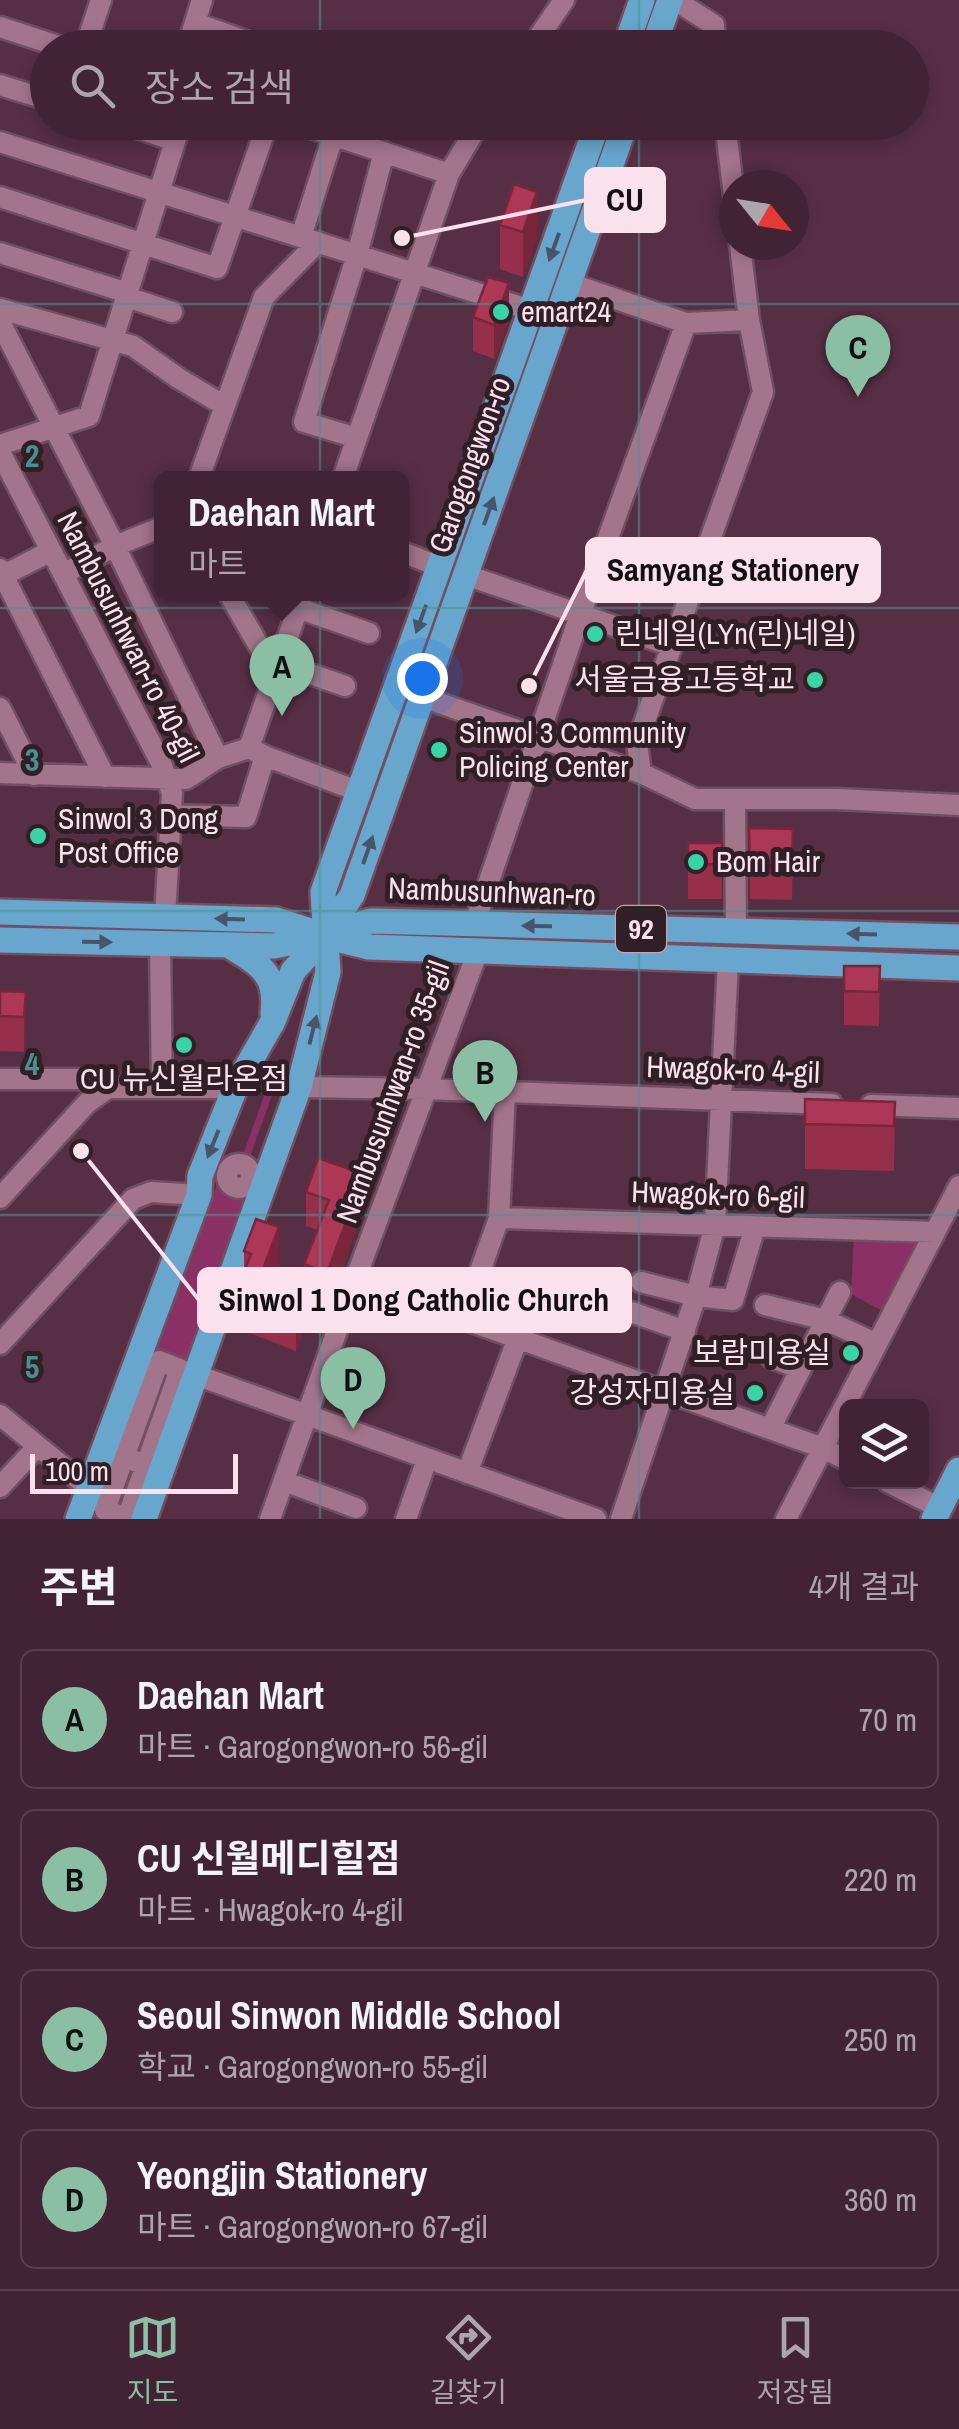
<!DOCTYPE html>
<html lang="ko">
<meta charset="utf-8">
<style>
:root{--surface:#412333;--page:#4c2f3f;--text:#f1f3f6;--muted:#aea4ac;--line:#5a404e;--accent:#8abfa5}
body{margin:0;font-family:"Archivo Narrow","Noto Sans KR",sans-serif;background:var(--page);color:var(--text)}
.controls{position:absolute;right:30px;bottom:30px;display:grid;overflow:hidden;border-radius:15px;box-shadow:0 5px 15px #0003}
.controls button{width:90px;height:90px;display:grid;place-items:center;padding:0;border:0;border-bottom:2px solid var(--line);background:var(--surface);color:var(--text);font:50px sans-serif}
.compass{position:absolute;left:719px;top:170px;width:90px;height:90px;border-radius:50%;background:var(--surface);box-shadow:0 5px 15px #0003;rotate:120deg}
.scale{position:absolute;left:30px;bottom:25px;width:208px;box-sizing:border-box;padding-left:10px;border:5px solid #fbe1ed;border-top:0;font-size:28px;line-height:35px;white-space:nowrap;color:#fbe1ed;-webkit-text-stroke:8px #311f28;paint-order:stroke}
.you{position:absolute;left:422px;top:678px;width:35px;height:35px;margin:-25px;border:8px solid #fff;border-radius:50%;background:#1a73e8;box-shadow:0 0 0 15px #1a73e833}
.badge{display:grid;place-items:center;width:65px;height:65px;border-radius:50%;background:var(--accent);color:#111;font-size:32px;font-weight:700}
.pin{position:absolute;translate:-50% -82px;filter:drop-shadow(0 2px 5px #0008)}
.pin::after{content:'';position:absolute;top:52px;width:35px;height:30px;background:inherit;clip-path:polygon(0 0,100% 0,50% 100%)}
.popup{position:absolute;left:154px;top:471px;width:255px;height:130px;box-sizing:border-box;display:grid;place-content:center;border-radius:15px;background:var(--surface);filter:drop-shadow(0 2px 8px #0005);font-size:32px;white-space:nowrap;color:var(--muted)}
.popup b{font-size:38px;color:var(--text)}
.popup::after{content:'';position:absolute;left:50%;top:100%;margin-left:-20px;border:20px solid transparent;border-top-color:var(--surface)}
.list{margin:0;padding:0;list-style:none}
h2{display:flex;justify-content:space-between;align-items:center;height:130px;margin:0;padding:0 40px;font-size:42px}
h2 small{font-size:32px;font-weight:400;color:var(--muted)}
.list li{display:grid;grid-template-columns:65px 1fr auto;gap:30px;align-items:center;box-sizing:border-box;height:140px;margin:0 20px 20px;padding:0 20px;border:2px solid var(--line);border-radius:15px}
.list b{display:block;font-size:38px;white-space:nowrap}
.list p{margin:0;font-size:32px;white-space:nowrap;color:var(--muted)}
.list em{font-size:32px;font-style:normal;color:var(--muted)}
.icon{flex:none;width:55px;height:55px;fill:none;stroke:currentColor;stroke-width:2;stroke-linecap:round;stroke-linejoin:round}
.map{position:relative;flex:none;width:959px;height:1519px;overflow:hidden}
.search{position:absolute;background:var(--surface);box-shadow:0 5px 15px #0003;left:30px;right:30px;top:30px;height:110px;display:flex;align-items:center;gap:25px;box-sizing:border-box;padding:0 35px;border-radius:55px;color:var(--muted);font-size:38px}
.sheet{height:770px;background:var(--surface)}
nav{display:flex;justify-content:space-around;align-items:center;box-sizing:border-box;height:140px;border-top:2px solid var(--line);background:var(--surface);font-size:28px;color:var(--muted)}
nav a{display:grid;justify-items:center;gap:5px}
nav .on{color:var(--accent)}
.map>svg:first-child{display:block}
</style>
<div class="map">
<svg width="959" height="1519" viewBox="0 0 959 1519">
<rect width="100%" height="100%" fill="#572f44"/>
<path fill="#8a3064" d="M269 1082 276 1084 251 1154 256 1171 133 1519H95L223 1168 229 1160 244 1152Z
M854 1235 926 1238 886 1313 851 1294Z"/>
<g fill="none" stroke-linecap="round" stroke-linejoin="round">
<defs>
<path id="minor" d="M675 0 714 25 716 48
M195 23 266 48
M0 27 64 48
M85 48 101 0
M187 48 202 0
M531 48 564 0
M0 85 48 100
M119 122 175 141
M293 122 449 174
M725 122 734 196
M0 142 531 310
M0 197 217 268 268 122
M301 237 333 136
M0 253 128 293
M569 283 686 323 749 320
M127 297 172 312
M0 309 133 346 178 378 225 406
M0 322 115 546 218 758
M357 438 304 422 357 255 384 152
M0 445 89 416 181 122
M0 452 161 763 172 793 165 917
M199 478 264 297 318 242
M343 478 449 174 480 122
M402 552 440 567
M0 569 105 777
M63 574 115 546 162 527
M466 575 672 646
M0 577 51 551
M229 594 263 653 279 663 345 686
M298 608 369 633
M422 697 641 773 695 799H837L959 805
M0 708 34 775
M249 748 303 594
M0 773 186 779 218 758 249 748 265 756 360 792
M641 773 637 743 763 392 749 320 740 245
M735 799 736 931
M171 815 246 817 265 756
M474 925 580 615 686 323
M160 944 162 1088
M0 1079H80L108 1088
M299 1087 426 1089 832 1104
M871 1105 959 1108
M227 1176a12 12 0 1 1 24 0a12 12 0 1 1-24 0Z
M0 1198 87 1103 108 1088H235
M499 1218 935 1232
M355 1280 823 1448 846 1460
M641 1282 696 1296 733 1300 755 1227
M765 1305 826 1320 877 1344
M631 1312 685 1331
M463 1319 499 1218 505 1092
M0 1344 133 1199 151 1192 199 1195
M770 1357 801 1369
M159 1361 180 1369 146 1465 124 1457Z
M196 1375 596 1519
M0 1415 89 1488
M770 1429 840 1292
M124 1457 105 1510 127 1518 146 1465
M467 1473 518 1338
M284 1481 356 1508
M888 1482 940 1508
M0 1487 37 1447
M270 1519 355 1280 478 951
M406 1519 427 1459
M621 1519 696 1296 715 1225 728 960
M786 1519 959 1186"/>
<path id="major" d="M625 48 642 0
M653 48 670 0
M0 912 276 920 325 936 369 947 959 968
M0 940 274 946 325 936 371 921 959 937
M228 945C259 964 278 973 273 1013
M78 1519 199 1195 200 1176 235 1088 273 1021 293 971 325 936 352 895 626 122
M144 1519 299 1087 328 972 323 892 598 122
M934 1519 959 1470"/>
</defs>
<use href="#minor" stroke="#714f61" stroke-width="25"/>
<use href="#major" stroke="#714f61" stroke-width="30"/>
<use href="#minor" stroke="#a3758b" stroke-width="20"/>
<use href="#major" stroke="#68a6cd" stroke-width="25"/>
</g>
<path fill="#952f4b" d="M500 225 537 236 523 277 500 269Z
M473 317 509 318 494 359 473 351Z
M749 828 793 863 792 900 750 899Z
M688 843H722V899H688Z
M844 966H880L879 1026 844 1025Z
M0 991 26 992 24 1052 0 1051Z
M805 1099 895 1102 894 1171 805 1169Z
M306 1192 364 1208 327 1307 304 1298V1329L296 1351 239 1329V1285L244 1272V1251L256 1219 279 1272 278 1275 304 1285V1264L317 1230 306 1226Z"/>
<path fill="#79263d" d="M537 192V236L523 277V232Z
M509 283V318L494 359V325Z
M26 992V1026L24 1052V1017Z
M364 1174V1208L327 1307V1273Z
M279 1227V1272L270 1296 263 1269Z
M304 1285V1329L296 1351V1306Z"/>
<path fill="#ad3757" stroke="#79263d" stroke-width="2.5" d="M514 184 537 192 523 232 500 225Z
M488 277 509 283 494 325 473 317Z
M749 828 793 829 792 866 750 865Z
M688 843H722V864L688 865Z
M844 966H880L879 992 844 991Z
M0 991 26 992 24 1017 0 1016Z
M805 1099 895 1102 894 1126 805 1124Z
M318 1158 364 1174 327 1273 304 1264 329 1200 306 1192Z
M256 1219 279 1227 263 1269 304 1285 296 1306 239 1285 251 1254 244 1251Z"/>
<defs><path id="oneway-solid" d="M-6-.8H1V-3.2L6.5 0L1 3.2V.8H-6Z" transform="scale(2.5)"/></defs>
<g fill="#47556a">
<use href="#oneway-solid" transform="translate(554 247) rotate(110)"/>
<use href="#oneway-solid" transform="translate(489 511) rotate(-70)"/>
<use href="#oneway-solid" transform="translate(421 619) rotate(110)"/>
<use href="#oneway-solid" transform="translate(368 850) rotate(-71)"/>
<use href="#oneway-solid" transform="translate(230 919) rotate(-178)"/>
<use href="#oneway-solid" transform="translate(537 926) rotate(-179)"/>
<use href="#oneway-solid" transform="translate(862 934) rotate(-178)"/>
<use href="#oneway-solid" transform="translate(97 942) rotate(1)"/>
<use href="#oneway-solid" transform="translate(313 1030) rotate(-76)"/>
<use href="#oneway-solid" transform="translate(213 1144) rotate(112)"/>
</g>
<path fill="none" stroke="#4a918e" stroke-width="2.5" stroke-opacity="0.55" d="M320 0V48M639 0V48M320 122V1519M639 122V1519M0 304H959M0 608H959M0 911H959M0 1215H959"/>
<g fill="#38d4a6" stroke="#311f28" stroke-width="4">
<circle cx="501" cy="312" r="10"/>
<circle cx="595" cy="634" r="10"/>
<circle cx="815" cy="680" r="10"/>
<circle cx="439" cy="750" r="10"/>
<circle cx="38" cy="836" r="10"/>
<circle cx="696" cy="862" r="10"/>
<circle cx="184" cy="1045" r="10"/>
<circle cx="851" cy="1353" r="10"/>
<circle cx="755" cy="1393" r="10"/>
</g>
<g text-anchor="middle" stroke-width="10" stroke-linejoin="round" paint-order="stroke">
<rect fill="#311f28" stroke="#bea7b2" stroke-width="2.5" x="616" y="906" width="50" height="46" rx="8"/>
<g font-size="28" font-weight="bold" fill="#fbe1ed">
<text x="641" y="939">92</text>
</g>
<g font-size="30" fill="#fbe1ed" stroke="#311f28" text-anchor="start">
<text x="521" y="322">emart24</text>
<text x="615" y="644">린네일(LYn(린)네일)</text>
<text x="795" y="690" text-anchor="end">서울금융고등학교</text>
<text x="459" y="743">Sinwol 3 Community<tspan x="459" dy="34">Policing Center</tspan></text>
<text x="58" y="829">Sinwol 3 Dong<tspan x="58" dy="34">Post Office</tspan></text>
<text x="716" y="872">Bom Hair</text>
<text x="184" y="1089" text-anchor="middle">CU 뉴신월라온점</text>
<text x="831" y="1363" text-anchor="end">보람미용실</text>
<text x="735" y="1403" text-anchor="end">강성자미용실</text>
</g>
<g font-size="30" fill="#fbe1ed" stroke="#311f28">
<text transform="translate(470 465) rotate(-70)" y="10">Garogongwon-ro</text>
<text transform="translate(128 637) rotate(63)" y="10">Nambusunhwan-ro 40-gil</text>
<text transform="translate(492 892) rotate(2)" y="10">Nambusunhwan-ro</text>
<text transform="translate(733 1070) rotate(2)" y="10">Hwagok-ro 4-gil</text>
<text transform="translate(393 1092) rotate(-70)" y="10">Nambusunhwan-ro 35-gil</text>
<text transform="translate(718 1195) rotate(2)" y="10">Hwagok-ro 6-gil</text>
</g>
</g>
<g font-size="32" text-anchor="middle" font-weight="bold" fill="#4a918e" stroke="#311f28" stroke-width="10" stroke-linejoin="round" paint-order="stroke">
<text x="32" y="467">2</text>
<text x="32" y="771">3</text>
<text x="32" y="1075">4</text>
<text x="32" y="1378">5</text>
</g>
<path fill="none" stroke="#fbe1ed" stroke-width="4" d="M402 238L586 200M529 686L587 570M81 1151L199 1300"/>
<g fill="#fbe1ed" stroke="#311f28" stroke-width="4">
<circle cx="402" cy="238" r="10"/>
<circle cx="529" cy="686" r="10"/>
<circle cx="81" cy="1151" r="10"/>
</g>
<g fill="#fbe1ed" stroke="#fbe1ed" stroke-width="4">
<rect x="586" y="169" width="78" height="62" rx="10"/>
<rect x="587" y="539" width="292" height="62" rx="10"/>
<rect x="199" y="1269" width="431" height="62" rx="10"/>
</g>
<g font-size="32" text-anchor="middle" font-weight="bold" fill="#111">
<text x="625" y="211">CU</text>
<text x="733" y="581">Samyang Stationery</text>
<text x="414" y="1311">Sinwol 1 Dong Catholic Church</text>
</g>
</svg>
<div class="controls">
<button><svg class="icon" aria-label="layers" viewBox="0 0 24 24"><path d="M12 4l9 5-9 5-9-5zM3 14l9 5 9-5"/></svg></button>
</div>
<svg class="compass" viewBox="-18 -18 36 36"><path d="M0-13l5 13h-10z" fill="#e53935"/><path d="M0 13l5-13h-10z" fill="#aea4ac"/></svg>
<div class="scale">100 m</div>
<div class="you"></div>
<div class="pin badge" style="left:282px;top:716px">A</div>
<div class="popup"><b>Daehan Mart</b>마트</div>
<div class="pin badge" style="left:485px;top:1122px">B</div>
<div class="pin badge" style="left:858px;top:397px">C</div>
<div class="pin badge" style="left:353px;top:1429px">D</div>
<div class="search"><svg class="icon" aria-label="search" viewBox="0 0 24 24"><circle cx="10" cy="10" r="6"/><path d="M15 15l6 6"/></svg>장소 검색</div>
</div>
<section class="sheet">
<h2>주변<small>4개 결과</small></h2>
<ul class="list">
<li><span class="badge">A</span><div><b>Daehan Mart</b><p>마트 · Garogongwon-ro 56-gil</p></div><em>70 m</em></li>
<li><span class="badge">B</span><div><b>CU 신월메디힐점</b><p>마트 · Hwagok-ro 4-gil</p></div><em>220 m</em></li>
<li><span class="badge">C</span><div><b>Seoul Sinwon Middle School</b><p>학교 · Garogongwon-ro 55-gil</p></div><em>250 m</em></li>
<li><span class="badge">D</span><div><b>Yeongjin Stationery</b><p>마트 · Garogongwon-ro 67-gil</p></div><em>360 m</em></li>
</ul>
</section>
<nav>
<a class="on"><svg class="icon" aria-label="map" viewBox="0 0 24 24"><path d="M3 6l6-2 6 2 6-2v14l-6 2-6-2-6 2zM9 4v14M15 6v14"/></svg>지도</a>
<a><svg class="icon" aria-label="directions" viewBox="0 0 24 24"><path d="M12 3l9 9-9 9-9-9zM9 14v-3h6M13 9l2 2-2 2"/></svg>길찾기</a>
<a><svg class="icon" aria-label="saved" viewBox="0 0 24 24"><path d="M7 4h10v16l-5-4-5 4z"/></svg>저장됨</a>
</nav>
